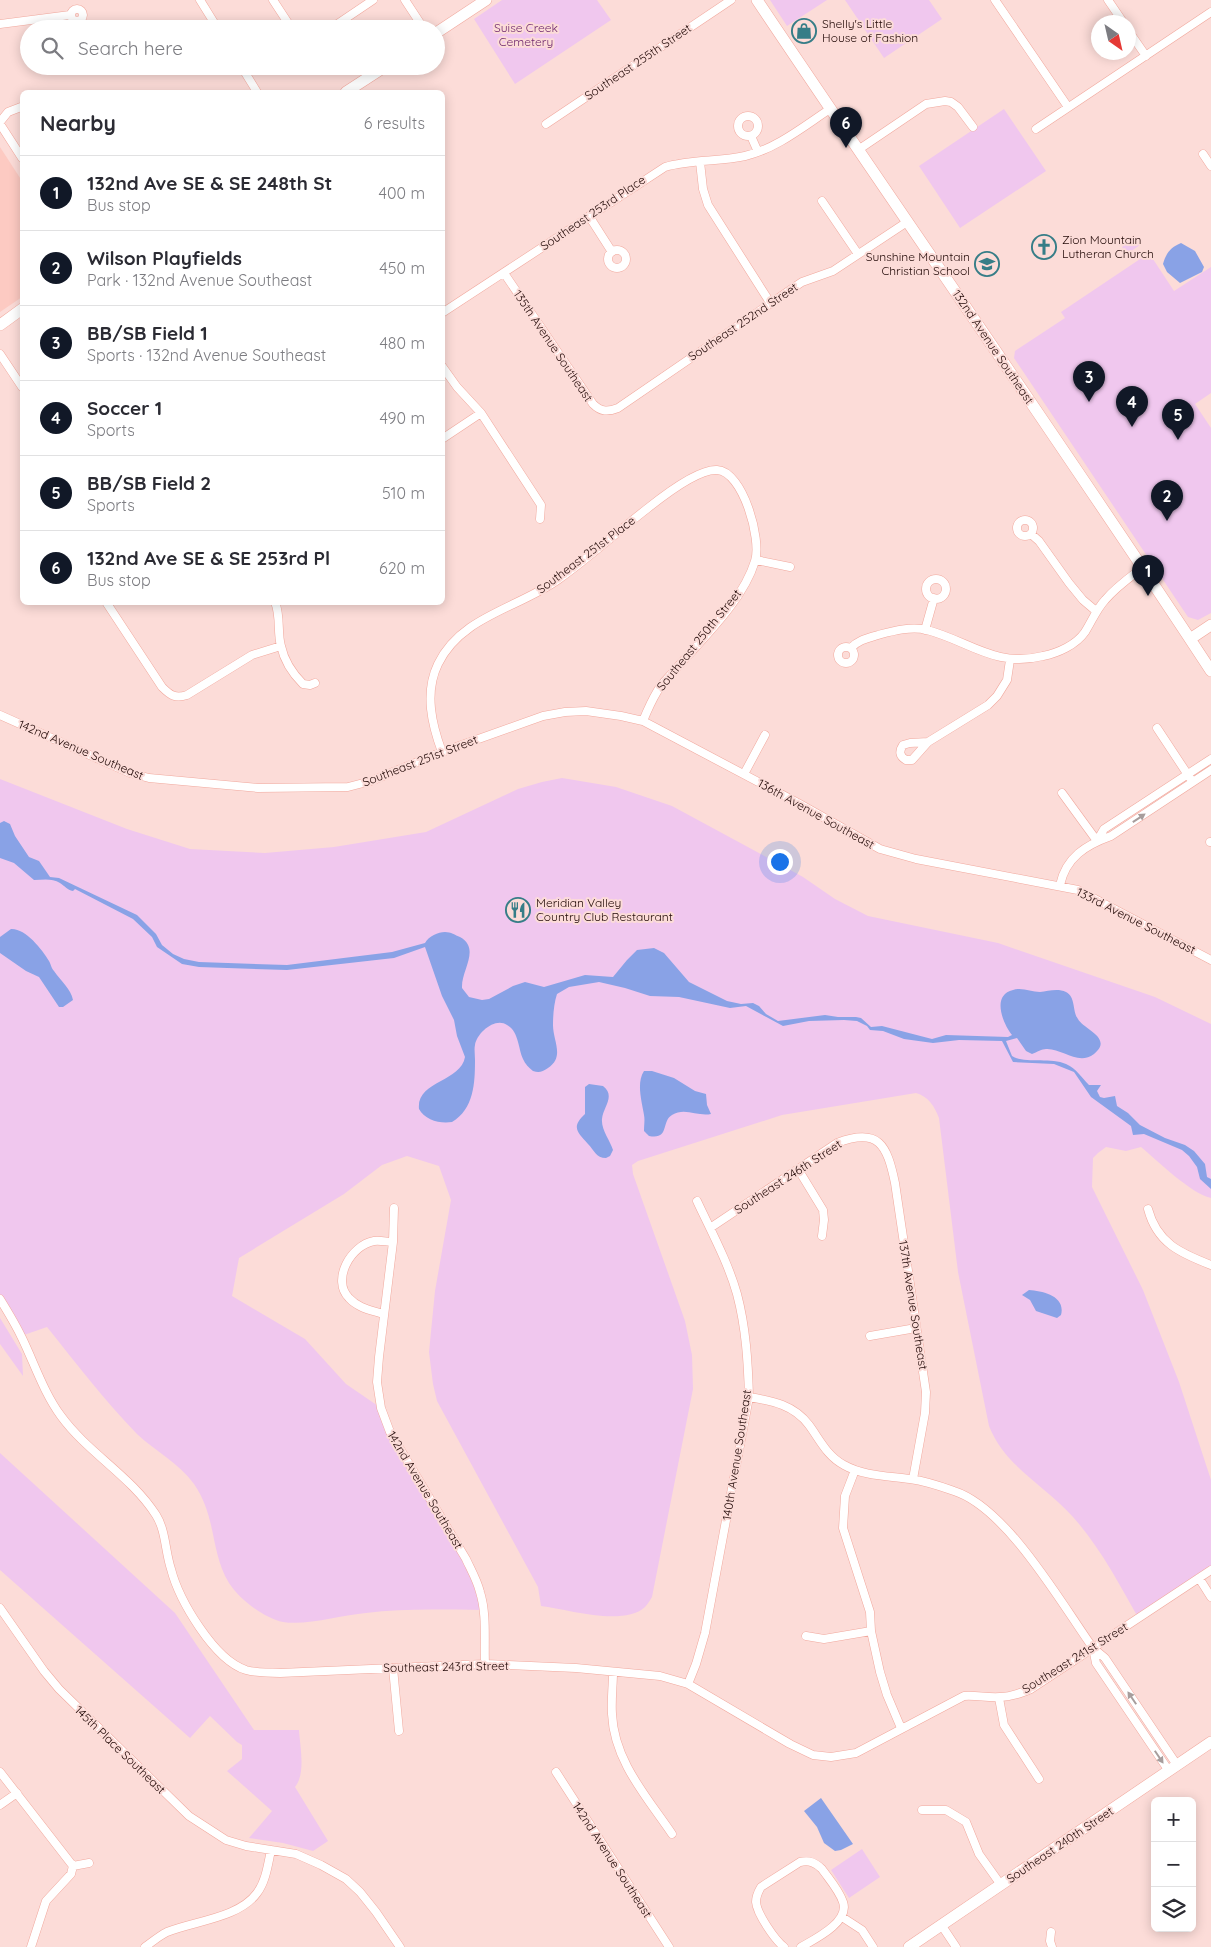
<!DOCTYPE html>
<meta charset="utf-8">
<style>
:root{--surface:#fff;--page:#f7f7f7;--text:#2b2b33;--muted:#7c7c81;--line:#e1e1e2;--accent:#111827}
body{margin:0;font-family:Quicksand,sans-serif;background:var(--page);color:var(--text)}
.controls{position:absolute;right:15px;bottom:15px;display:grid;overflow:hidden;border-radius:8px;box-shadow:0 2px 12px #0003}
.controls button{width:45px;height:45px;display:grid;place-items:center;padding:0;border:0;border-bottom:1px solid var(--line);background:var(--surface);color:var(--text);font:25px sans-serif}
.compass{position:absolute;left:1091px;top:15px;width:45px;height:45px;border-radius:50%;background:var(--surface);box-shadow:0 2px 12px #0003;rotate:146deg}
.you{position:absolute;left:779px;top:861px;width:18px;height:18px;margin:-12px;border:4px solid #fff;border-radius:50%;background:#1a73e8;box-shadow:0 0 0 8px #1a73e833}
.badge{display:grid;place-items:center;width:32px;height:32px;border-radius:50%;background:var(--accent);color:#fff;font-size:16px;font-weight:700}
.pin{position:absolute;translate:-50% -41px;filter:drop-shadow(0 1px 2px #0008)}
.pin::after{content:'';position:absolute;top:26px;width:18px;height:15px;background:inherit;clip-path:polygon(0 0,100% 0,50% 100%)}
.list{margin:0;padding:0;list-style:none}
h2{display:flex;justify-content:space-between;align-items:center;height:65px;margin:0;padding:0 20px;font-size:21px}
h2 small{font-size:16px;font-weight:400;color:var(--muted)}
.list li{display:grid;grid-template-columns:32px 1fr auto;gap:15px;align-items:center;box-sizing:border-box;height:75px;padding:0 20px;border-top:1px solid var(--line)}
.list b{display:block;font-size:19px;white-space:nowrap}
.list p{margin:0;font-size:16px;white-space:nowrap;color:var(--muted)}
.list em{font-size:16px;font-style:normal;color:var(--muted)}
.icon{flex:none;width:28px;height:28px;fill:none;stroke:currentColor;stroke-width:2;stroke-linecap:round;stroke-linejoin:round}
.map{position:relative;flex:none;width:1211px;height:1947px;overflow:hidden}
.search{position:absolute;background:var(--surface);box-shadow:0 2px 12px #0003;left:20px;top:20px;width:425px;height:55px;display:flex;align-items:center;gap:12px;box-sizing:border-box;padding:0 18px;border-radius:28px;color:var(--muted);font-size:19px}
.panel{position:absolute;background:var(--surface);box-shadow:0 2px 12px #0003;left:20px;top:90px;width:425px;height:515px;border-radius:8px}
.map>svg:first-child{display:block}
</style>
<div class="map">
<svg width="1211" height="1947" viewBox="0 0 1211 1947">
<rect width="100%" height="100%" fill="#fcdcd8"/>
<path fill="#fdcac2" d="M0 147 22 181V297L0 312Z"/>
<path fill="#f0c7ee" d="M502 0H597L611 20 515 84 474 19Z
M770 0H827L787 26Z
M845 0H929L942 19 884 58Z
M1004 109 1046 171 960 228 919 166Z
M1136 238 1140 245 1127 254 1122 247Z
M1149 253 1174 291 1211 267V393L1195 404 1211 428V613L1198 620 1188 617 1014 358 1015 351 1065 318 1061 312Z
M562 778 616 787 672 806 803 877 835 899 868 916 998 943 1155 997 1211 1024V1198C1190 1193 1158 1161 1141 1147L1126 1151 1106 1147 1098 1153 1093 1158 1092 1187 1143 1290 1179 1382 1211 1480V1570L1139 1619C1119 1584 1100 1547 1073 1517 1045 1485 1005 1467 989 1426L958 1272 939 1118C935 1107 928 1096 916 1093L782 1115 638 1161 632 1165 633 1174 685 1321 692 1355 693 1389 652 1597C650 1600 648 1604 645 1607 623 1627 567 1609 541 1606L538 1587 437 1401 433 1384 429 1352 435 1291 451 1200 439 1166 407 1156 382 1165 344 1194 239 1258 232 1296 305 1339 346 1384 381 1408 390 1432 466 1559 483 1610C445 1610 404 1608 366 1613 342 1615 306 1626 283 1622 264 1618 239 1599 229 1583 210 1552 217 1517 194 1484 179 1463 155 1451 137 1434 104 1400 76 1363 47 1327L21 1336 0 1299V779L127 829 190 849 265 853 334 847 426 832 518 789 542 782Z
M0 1318 22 1354 23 1376 0 1344Z
M0 1453 175 1613 254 1730H299C300 1746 306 1774 295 1787L328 1841 313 1851 283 1843 249 1838 272 1811 227 1771 242 1759V1745L237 1742 210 1716 190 1738 0 1570Z
M862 1849 880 1877 849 1898 831 1870Z"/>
<path fill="#89a2e6" d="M1181 243 1195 251 1204 267 1202 272 1180 283 1167 272 1163 264C1166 253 1171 247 1181 243Z
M4 821 10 824 15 836 29 857 39 861 50 877 59 878 137 915 156 934 162 945 173 954 184 959 199 962 287 965 392 952 425 943C429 936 438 932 445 932 451 932 455 935 460 937 481 949 461 970 462 988L469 997 482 1000 489 999 513 986 525 982 544 987 585 975 613 977 627 960 637 950 654 948 664 953 689 982 727 1001 741 1004 753 1003 759 1006 766 1014 778 1021 825 1015 838 1017H856L861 1018 871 1027 882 1026 932 1039 946 1035 1008 1037 1012 1035C1003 1024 991 995 1013 990 1022 987 1031 992 1040 992 1048 991 1058 988 1066 992 1076 997 1072 1011 1078 1019 1083 1029 1114 1038 1094 1054 1078 1066 1062 1048 1046 1049 1042 1049 1037 1052 1032 1054L1026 1051 1017 1038 1006 1041 1012 1056C1023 1064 1050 1057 1066 1064 1077 1069 1081 1077 1089 1085H1101L1097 1091 1100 1097 1104 1098 1115 1096 1117 1106 1128 1113 1140 1125 1165 1138 1185 1145 1194 1151 1205 1164 1207 1177 1211 1179V1189L1200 1179 1197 1167 1189 1156 1182 1150 1144 1134 1133 1135 1131 1126 1091 1097 1074 1072 1054 1064 1013 1062 1002 1041 959 1040 933 1043 904 1039 883 1031 870 1030 867 1026 857 1021 844 1020 809 1021 783 1026 746 1006 730 1008 679 997 650 996 625 988 599 982 569 987 557 994C554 1003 553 1015 553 1025 553 1041 565 1057 548 1068 542 1072 539 1073 533 1071 529 1068 525 1064 523 1059 518 1048 519 1032 507 1025 495 1017 477 1033 475 1045 474 1049 475 1055 475 1060 475 1083 474 1109 452 1122 440 1124 425 1120 419 1109 416 1081 461 1082 465 1057L457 1036 454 1020 442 996 425 947 394 958 287 970 199 967 182 964 157 947 152 937 133 919 75 889 73 891C67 890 65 886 60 883 52 878 43 880 34 880L14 863 0 858V823Z
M11 929C25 928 42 949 49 961 51 964 51 968 54 971 61 981 71 989 73 1000L63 1007H59L39 977 26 971 0 953V937Z
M644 1071H652L674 1078 695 1091 706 1094 707 1105 711 1114C698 1117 685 1107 672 1115 661 1121 670 1140 649 1136L644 1131C644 1125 645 1120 644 1115 642 1102 636 1083 644 1071Z
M589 1084 603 1086C616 1096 603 1107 602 1119 601 1130 610 1140 613 1150L610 1156 606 1158C596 1158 594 1150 588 1144 577 1132 571 1127 585 1114V1087Z
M1029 1290C1043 1291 1066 1296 1061 1315L1057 1318 1036 1311 1030 1300 1022 1295Z
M821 1798 853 1844 841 1850 835 1851 824 1843 817 1827 804 1811Z"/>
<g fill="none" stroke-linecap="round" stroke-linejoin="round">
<defs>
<path id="street" d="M200 0 218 29
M273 0 292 29
M405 0 424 29
M995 0 1068 107
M1108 0 1123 22
M71 15a6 6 0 1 1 12 0a6 6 0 1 1-12 0Z
M0 24 70 15
M330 29 373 0
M1128 30 1146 56
M241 66 257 92
M738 126a10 10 0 1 1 20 0a10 10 0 1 1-20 0Z
M0 122 8 112 21 107
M0 124 22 158
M546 124 731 0
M1036 129 1211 12
M751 136 758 152
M858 150 926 104 945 101 951 102 958 107 973 127
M1203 154 1211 166
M700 162 703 189 708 205 771 304
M822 201 858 254
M589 216 612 252
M608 259a9 9 0 1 1 18 0a9 9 0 1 1-18 0Z
M504 273 593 404C601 412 608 412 618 408L793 288 802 282 833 271 907 222
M442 313 665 167C691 159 719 162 745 156 776 149 804 126 830 109
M0 354 22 387
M442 366 457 387 481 413 541 505 540 519
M442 439 481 413
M1017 528a8 8 0 1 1 16 0a8 8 0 1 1-16 0Z
M1031 534 1039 541 1069 583 1083 600 1096 611
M756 560 790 567
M926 589a10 10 0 1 1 20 0a10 10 0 1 1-20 0Z
M106 602 162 687C170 695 175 699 187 695L252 655 281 646
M275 602C281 617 277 632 281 646 284 660 293 674 303 684L310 685 315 683
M925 630 934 598
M838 655a8 8 0 1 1 16 0a8 8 0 1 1-16 0Z
M851 648C858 640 868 638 878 635 893 631 911 626 927 630 969 641 995 668 1043 656 1058 653 1076 645 1085 632 1092 621 1096 610 1105 600 1116 587 1129 578 1142 568
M0 715 130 773 149 778 258 788 348 787 371 781 442 752 543 716 565 712 586 711 621 716 643 721 798 803 880 849 916 859 1078 890 1211 960
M1157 728 1190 778
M928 742 910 743 903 745C899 751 899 756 906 760H912L928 742 988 705 997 696 1007 680 1010 660
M442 752C432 725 424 693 438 664 461 616 519 608 559 579 590 557 618 531 648 508 663 496 698 469 717 470 743 471 762 540 755 561 743 601 702 639 675 670 669 677 662 683 658 690 652 700 647 711 643 721
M744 774 765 735
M1062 793 1097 841
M1097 841 1104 829 1211 759
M1210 842H1211
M1060 885C1066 857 1086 845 1111 836L1211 770
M798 1169 823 1210 824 1220 822 1236
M394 1208 393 1242 379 1357 377 1382 381 1408 390 1432 466 1559C471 1570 477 1580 480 1592 487 1614 484 1640 485 1664
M1148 1209C1157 1243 1180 1253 1211 1265
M710 1228 837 1143C879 1127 887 1145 895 1183L926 1392 925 1413 913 1479
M0 1299C8 1312 16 1325 22 1338 35 1365 44 1393 61 1416 88 1453 131 1476 156 1515 166 1531 165 1551 171 1569 179 1600 214 1660 246 1670 257 1673 269 1673 280 1673L485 1664 576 1668 660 1676 688 1684 790 1744 813 1755 831 1757 856 1753 964 1696C976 1695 988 1698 1000 1697 1011 1697 1021 1693 1031 1689L1211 1570
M383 1314C371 1310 358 1308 349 1298 331 1280 351 1245 374 1241 380 1240 387 1242 393 1242
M870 1336 916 1328
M749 1397C773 1401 794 1405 809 1425 820 1440 827 1456 844 1465 863 1476 889 1476 910 1479 925 1481 940 1486 954 1491 1007 1508 1061 1603 1093 1648L1105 1658 1177 1765
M855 1470 845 1496 843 1528 870 1612 871 1631 880 1672 887 1695 901 1728
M1199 1578 1211 1597
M0 1608 44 1671 59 1689 189 1816 226 1840 246 1846 296 1854 321 1865 346 1879 360 1892 376 1912 400 1947
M806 1636 824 1639 871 1631
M1093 1648 1096 1663 1169 1771
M393 1668 399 1731
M613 1672C613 1686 611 1700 612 1714 614 1761 647 1797 672 1834
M688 1684 696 1664 705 1633 749 1397C748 1362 746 1328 737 1294 728 1262 711 1231 697 1201
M999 1698 1004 1725 1039 1779
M0 1772 73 1866
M556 1772 669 1947
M0 1805 17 1793
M922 1810H946L966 1822 979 1854 1001 1885
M73 1866 89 1863
M842 1917 862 1930 873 1947
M942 1926 956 1947
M1051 1932 1050 1941 1052 1947
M31 1947 46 1901 71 1874 73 1866
M145 1947C152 1942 159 1936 167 1932 194 1921 239 1918 257 1893 266 1881 268 1864 271 1850
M784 1947C775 1940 757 1914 756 1902 756 1896 758 1892 761 1887L800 1862C809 1860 815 1862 822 1869 829 1879 839 1890 843 1902 850 1922 815 1939 801 1947"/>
<path id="secondary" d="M757 0C907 224 1063 445 1211 671
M436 33 486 0
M346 92 386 66
M0 325 22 309
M1190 639 1211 625
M909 1947 1211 1742"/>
</defs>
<use href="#street" stroke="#f1a89d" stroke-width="9"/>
<use href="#secondary" stroke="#f1a89d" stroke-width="12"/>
<use href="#street" stroke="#fff" stroke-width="8"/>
<use href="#secondary" stroke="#fff" stroke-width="11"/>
</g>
<defs><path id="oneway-solid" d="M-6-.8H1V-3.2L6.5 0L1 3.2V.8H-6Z" transform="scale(1.25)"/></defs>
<g fill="#a79d9c">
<use href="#oneway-solid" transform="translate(1139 818) rotate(-34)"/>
<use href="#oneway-solid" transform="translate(1132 1698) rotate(-124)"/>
<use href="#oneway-solid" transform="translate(1159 1757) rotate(56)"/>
</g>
<defs>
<symbol id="shop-ring" viewBox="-11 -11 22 22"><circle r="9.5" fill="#fcdcd8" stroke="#367d87" stroke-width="1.5"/><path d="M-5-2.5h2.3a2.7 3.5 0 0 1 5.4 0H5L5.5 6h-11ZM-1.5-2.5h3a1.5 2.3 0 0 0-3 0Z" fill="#367d87"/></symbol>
<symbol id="church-ring" viewBox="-11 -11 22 22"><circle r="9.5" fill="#fcdcd8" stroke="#367d87" stroke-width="1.5"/><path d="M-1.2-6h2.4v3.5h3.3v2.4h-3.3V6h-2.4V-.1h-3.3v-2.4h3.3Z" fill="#367d87"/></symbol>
<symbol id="school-ring" viewBox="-11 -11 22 22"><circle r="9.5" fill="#fcdcd8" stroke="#367d87" stroke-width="1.5"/><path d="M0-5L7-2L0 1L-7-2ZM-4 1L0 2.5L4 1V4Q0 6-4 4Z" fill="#367d87"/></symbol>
<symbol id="restaurant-ring" viewBox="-11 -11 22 22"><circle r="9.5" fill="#fcdcd8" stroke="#367d87" stroke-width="1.5"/><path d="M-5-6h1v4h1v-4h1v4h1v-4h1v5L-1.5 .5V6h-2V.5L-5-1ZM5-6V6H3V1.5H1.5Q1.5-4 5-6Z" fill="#367d87"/></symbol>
</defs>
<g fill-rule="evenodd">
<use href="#shop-ring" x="790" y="17" width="28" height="28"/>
<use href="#church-ring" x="1030" y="233" width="28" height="28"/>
<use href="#school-ring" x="973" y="250" width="28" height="28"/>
<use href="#restaurant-ring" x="504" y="896" width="28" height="28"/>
</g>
<g text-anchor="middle" stroke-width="4" stroke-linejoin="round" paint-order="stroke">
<g font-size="12" fill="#220907" stroke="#fcdcd8" text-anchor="start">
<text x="822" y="28">Shelly's Little<tspan x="822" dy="14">House of Fashion</tspan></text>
<text x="1062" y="244">Zion Mountain<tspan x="1062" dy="14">Lutheran Church</tspan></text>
<text x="970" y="261" text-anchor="end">Sunshine Mountain<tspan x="970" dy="14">Christian School</tspan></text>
<text x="536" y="907">Meridian Valley<tspan x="536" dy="14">Country Club Restaurant</tspan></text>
</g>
<g font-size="12" fill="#6e276d" stroke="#fcdcd8">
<text x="526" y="32">Suise Creek<tspan x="526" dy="14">Cemetery</tspan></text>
</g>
<g font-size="12" fill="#220907" stroke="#fcdcd8">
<text transform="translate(638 62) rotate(-34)" y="4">Southeast 255th Street</text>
<text transform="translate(593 213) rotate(-34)" y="4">Southeast 253rd Place</text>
<text transform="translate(743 322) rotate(-34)" y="4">Southeast 252nd Street</text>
<text transform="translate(553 346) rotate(56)" y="4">135th Avenue Southeast</text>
<text transform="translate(993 347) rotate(56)" y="4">132nd Avenue Southeast</text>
<text transform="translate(586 555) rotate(-37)" y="4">Southeast 251st Place</text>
<text transform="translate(699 640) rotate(-51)" y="4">Southeast 250th Street</text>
<text transform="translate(81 750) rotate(23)" y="4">142nd Avenue Southeast</text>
<text transform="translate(420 761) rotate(-21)" y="4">Southeast 251st Street</text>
<text transform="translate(816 814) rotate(29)" y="4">136th Avenue Southeast</text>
<text transform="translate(1136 921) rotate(27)" y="4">133rd Avenue Southeast</text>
<text transform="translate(788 1177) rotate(-33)" y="4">Southeast 246th Street</text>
<text transform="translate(913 1305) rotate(81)" y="4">137th Avenue Southeast</text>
<text transform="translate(737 1455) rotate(-81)" y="4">140th Avenue Southeast</text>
<text transform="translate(425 1490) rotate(59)" y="4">142nd Avenue Southeast</text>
<text transform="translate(1075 1658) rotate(-32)" y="4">Southeast 241st Street</text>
<text transform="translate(446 1667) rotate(-1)" y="4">Southeast 243rd Street</text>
<text transform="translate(120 1750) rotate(44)" y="4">145th Place Southeast</text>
<text transform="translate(1060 1845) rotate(-34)" y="4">Southeast 240th Street</text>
<text transform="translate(612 1860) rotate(57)" y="4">142nd Avenue Southeast</text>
</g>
</g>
</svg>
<div class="controls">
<button>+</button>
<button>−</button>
<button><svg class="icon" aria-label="layers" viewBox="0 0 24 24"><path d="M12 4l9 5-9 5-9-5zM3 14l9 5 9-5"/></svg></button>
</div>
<svg class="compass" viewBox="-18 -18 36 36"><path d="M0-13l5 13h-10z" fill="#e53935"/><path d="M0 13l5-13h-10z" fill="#7c7c81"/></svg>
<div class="you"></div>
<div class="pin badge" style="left:1148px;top:596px">1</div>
<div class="pin badge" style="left:1167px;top:521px">2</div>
<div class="pin badge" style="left:1089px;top:402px">3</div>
<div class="pin badge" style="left:1132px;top:427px">4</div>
<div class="pin badge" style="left:1178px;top:440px">5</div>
<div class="pin badge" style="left:846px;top:148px">6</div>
<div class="search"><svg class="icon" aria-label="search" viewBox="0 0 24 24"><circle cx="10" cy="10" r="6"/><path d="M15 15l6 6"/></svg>Search here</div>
<section class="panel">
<h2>Nearby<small>6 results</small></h2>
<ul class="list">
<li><span class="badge">1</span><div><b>132nd Ave SE &amp; SE 248th St</b><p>Bus stop</p></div><em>400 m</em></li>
<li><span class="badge">2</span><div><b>Wilson Playfields</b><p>Park · 132nd Avenue Southeast</p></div><em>450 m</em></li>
<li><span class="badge">3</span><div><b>BB/SB Field 1</b><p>Sports · 132nd Avenue Southeast</p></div><em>480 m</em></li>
<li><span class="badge">4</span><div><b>Soccer 1</b><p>Sports</p></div><em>490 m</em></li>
<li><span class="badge">5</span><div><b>BB/SB Field 2</b><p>Sports</p></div><em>510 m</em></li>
<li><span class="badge">6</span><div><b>132nd Ave SE &amp; SE 253rd Pl</b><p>Bus stop</p></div><em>620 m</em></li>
</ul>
</section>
</div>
